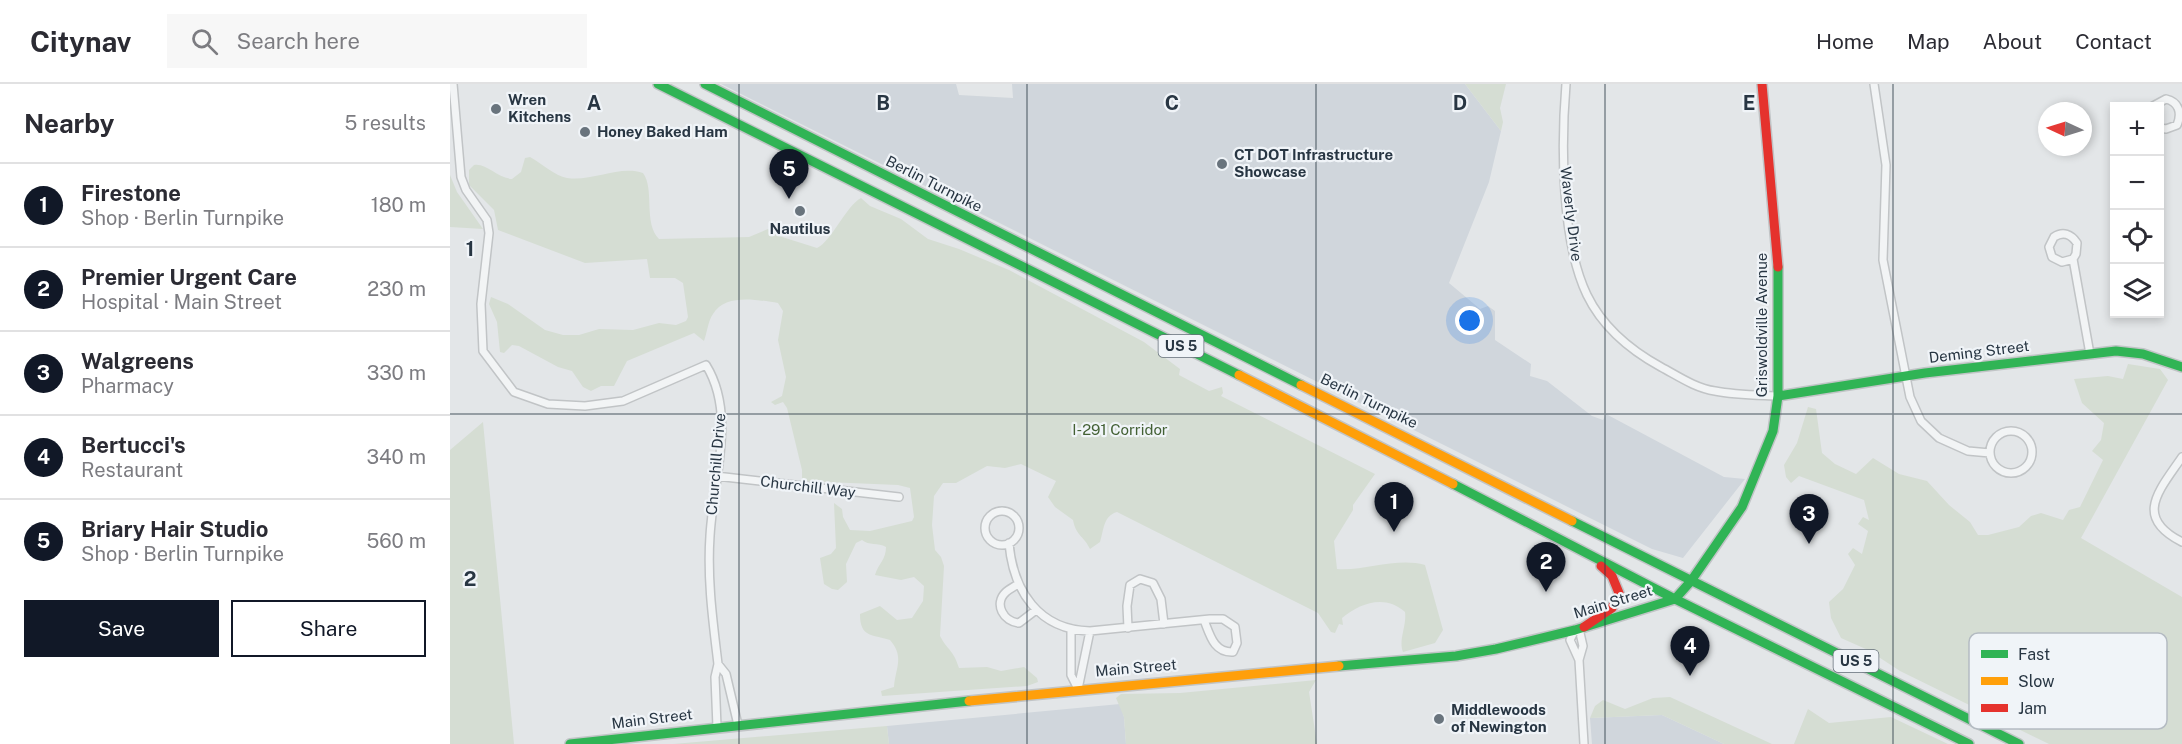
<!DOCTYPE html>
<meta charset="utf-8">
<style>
:root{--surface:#fff;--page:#f7f7f7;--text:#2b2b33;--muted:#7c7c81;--line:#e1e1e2;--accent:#111827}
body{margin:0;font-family:"Public Sans",sans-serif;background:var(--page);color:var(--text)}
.controls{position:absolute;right:18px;top:18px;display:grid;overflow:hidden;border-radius:0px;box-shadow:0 3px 9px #0003}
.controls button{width:54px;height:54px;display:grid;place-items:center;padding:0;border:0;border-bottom:2px solid var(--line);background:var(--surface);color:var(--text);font:30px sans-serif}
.compass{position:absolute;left:1588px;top:18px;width:54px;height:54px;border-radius:50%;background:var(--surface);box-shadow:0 3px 9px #0003;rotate:274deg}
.you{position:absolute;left:1020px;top:237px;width:21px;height:21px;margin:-15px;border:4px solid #fff;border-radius:50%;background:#1a73e8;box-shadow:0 0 0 9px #1a73e833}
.badge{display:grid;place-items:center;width:39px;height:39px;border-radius:50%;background:var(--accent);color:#fff;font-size:20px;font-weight:700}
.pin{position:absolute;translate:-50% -50px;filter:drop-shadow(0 2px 3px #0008)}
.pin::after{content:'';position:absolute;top:32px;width:21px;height:18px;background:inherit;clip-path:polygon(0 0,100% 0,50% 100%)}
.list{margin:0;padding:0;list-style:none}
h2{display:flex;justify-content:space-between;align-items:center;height:78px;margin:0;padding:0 24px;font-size:26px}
h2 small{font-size:20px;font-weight:400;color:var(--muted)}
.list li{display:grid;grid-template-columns:39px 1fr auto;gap:18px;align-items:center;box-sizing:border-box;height:84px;padding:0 24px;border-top:2px solid var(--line)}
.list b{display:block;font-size:22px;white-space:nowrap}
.list p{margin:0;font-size:20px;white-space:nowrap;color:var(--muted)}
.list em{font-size:20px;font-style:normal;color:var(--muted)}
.actions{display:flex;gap:12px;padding:18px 24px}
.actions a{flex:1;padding:14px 0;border:2px solid var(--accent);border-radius:0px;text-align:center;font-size:21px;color:var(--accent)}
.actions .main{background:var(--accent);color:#fff}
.icon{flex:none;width:33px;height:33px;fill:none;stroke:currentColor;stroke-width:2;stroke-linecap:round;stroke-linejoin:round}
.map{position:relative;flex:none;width:1732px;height:660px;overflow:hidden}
header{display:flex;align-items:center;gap:36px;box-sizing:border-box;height:84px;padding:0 30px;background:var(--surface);border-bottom:2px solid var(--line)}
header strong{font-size:28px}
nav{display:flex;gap:33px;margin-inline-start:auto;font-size:21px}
.search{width:420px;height:54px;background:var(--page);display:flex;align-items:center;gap:15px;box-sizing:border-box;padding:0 21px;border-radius:0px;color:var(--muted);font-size:22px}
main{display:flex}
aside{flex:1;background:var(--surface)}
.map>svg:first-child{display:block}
</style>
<header>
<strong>Citynav</strong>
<div class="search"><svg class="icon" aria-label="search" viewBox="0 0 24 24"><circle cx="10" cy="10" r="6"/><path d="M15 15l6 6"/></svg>Search here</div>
<nav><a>Home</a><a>Map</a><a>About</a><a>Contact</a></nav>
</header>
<main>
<aside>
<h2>Nearby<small>5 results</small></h2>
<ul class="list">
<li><span class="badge">1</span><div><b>Firestone</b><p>Shop · Berlin Turnpike</p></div><em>180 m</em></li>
<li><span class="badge">2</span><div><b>Premier Urgent Care</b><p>Hospital · Main Street</p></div><em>230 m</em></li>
<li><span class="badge">3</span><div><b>Walgreens</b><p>Pharmacy</p></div><em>330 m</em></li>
<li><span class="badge">4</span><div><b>Bertucci's</b><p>Restaurant</p></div><em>340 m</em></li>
<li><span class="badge">5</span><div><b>Briary Hair Studio</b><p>Shop · Berlin Turnpike</p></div><em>560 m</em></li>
</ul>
<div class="actions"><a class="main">Save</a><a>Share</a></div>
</aside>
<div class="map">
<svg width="1732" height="660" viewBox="0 0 1732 660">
<rect width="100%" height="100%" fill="#e3e6e8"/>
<path fill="#d0d6dc" d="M271 0H506L509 11 563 14 562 0H1015L1051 47 1039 98 999 199 1030 225 1038 222 1045 227V256L1081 280 1080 292 1097 297 1142 332 1153 336 1156 330 1274 393 1295 395 1233 474 1202 465Z
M670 620 674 633 676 660H439L437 642Z
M1212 631 1274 660H1142L1140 634Z"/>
<path fill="#d5ddd3" d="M1015 0H1056L1050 24 1053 38 1051 47Z
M80 73C91 79 105 92 117 94 142 98 169 81 193 89 205 105 193 139 209 155L299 153 318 145 329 152 367 164C381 158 396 122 411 114L420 122 451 135 478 155 509 165 559 186 694 258 730 285 729 291 759 307 772 303 773 309 771 312 925 390 903 421V426L884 457 887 485C916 487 947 473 975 481L993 546 985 559 953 568C948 556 957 542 955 528 935 510 910 519 892 534L893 541 889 540 885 549 881 548 868 529 667 428C653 432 654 446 650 458L640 465C634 452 626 452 623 436L605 423 598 413 606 397 571 380 555 384 537 382 506 399H493L484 412 482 441 485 466 491 473 494 482 490 552C498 567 503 565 509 584L537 583 551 587 574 583 587 594 588 598 577 602 432 612 431 607 444 603C445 585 455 573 440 556 422 550 410 554 410 530L430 522 447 536 462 534 473 517 474 502 464 493 451 496 425 491C428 480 436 476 436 463 428 458 419 462 412 456L406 459 396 480 397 498 388 506 382 505 374 500 370 474 381 470 386 464 384 419 392 425 393 433 400 446 420 447 462 437 464 433 460 404 448 401 352 397V386L337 324 333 318 325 321 321 318 332 312 336 293 328 256 333 227 328 219C308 216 275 209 263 230 258 237 257 249 254 257L244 249 177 277 164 302H151L141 307 133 303 122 287 108 283 69 262 62 261 54 269 50 268 47 238 39 220 41 213 58 220 95 246 113 251H129L149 245 183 246 209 239 226 241 236 237 238 233 233 199 225 194H200L197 175 135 179 48 146 44 126 19 101V86L24 81C37 79 47 94 62 95L71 88 75 74Z
M0 91 7 108 33 145 0 143Z
M1678 280 1710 285 1718 296 1631 454 1732 513V660H1599L1450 587 1418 566 1391 554 1381 534 1379 518 1393 505 1405 481 1398 470 1403 464 1412 470 1418 447 1408 440 1413 433 1419 436 1414 416 1349 392 1341 399 1336 393 1334 381 1347 359 1358 323 1366 325 1372 369 1385 380 1406 390 1423 374 1449 390 1477 397 1499 421 1520 438 1528 451H1538L1569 443 1581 432 1591 429 1613 436 1619 426 1630 423 1653 376 1642 367 1651 356 1654 339 1632 319 1624 295 1658 292 1673 295Z
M33 338 64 660H0V366Z
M866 596 859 608 867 660H676L674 633 666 614 671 610 730 609Z
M1220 613 1322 660H1274L1212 631 1140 634 1145 622 1153 616 1175 625 1203 614Z
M1358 625 1379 639 1441 633 1498 660H1344Z
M437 642 439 660H223Z"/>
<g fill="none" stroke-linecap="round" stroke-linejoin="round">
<defs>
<path id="street" d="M3 0 11 93 16 106 37 136 39 149 31 220 33 267 64 308 98 320 135 322 173 317 256 281C287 331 263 396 260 452 257 495 263 538 268 580L265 593 267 643
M1116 0C1111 60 1111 157 1137 211 1153 244 1180 266 1211 283 1228 292 1245 304 1265 307 1285 311 1307 311 1328 312
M1424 0 1436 81 1433 176 1460 313 1471 337 1489 354 1518 367 1540 369
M1703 22 1716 15C1729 18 1732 29 1727 41L1716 45 1710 44
M1623 175 1612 178 1602 173 1599 163 1604 153C1613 147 1621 150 1627 159L1626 170 1623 175 1640 270
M1540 368a21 21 0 1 1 42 0a21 21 0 1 1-42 0Z
M1732 373C1709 407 1683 433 1732 458
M266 392 449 413
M535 444a17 17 0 1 1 34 0a17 17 0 1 1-34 0Z
M559 459C563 507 589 546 640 547L760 535H773L785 543 787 559 783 568C764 569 760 551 754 536
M568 500C564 503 559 505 556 508 543 520 554 538 569 539L586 526
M678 544 677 522 680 501 690 495 703 499 711 515 714 540
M621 546V591L628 605
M1129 576 1120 556 1125 546 1130 549 1133 562 1129 576 1134 660
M268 580 276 590 288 641
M628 605 640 547"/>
<path id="fast" d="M208 0 789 291
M255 0 851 301
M1328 312 1475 289 1666 267 1693 270 1732 283
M1003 400 1225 515 1519 660
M1122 437 1569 660
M889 582 1006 572 1046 565 1125 546 1225 515 1241 497 1292 423 1323 347 1328 312V183
M120 660 519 617"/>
<path id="slow" d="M789 291 1003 400
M851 301 1122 437
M519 617 889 582"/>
<path id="jam" d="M1312 0 1328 183
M1134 543 1162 524 1169 509 1162 492 1151 482"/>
</defs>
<use href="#street" stroke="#c1c4c6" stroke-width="10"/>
<use href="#fast" stroke="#c1c4c6" stroke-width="12"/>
<use href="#slow" stroke="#c1c4c6" stroke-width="12"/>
<use href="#jam" stroke="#c1c4c6" stroke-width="12"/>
<use href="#street" stroke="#f2f4f5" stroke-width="7"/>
<use href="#fast" stroke="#30b455" stroke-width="9"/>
<use href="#slow" stroke="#ff9f0a" stroke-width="9"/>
<use href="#jam" stroke="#e5322d" stroke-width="9"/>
</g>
<path fill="none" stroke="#283643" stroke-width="1.5" stroke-opacity="0.55" d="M289 0V660M577 0V660M866 0V660M1155 0V660M1443 0V660M0 330H1732"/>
<g fill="#69747d" stroke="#f0f4f8" stroke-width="2">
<circle cx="46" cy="25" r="6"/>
<circle cx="135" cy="48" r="6"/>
<circle cx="772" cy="80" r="6"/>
<circle cx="350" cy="127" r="6"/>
<circle cx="989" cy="635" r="6"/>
</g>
<g text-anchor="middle" stroke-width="4.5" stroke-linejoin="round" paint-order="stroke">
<g fill="#f0f4f8" stroke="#646f79" stroke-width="1.5">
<rect x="708.5" y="251" width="45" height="22" rx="4.5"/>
<rect x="1383.5" y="566" width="45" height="22" rx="4.5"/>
</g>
<g font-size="14" font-weight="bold" fill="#283643">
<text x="731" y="267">US 5</text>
<text x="1406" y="582">US 5</text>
</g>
<g font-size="15" font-weight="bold" fill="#283643" stroke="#f0f4f8" text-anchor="start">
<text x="58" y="21">Wren<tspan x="58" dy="17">Kitchens</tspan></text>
<text x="147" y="53">Honey Baked Ham</text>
<text x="784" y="76">CT DOT Infrastructure<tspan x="784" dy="17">Showcase</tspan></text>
<text x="350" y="150" text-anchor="middle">Nautilus</text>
<text x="1001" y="631">Middlewoods<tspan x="1001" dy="17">of Newington</tspan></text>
</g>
<g font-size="15" fill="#283643" stroke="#f0f4f8">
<text transform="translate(484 100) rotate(27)" y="5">Berlin Turnpike</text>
<text transform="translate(1121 130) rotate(83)" y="5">Waverly Drive</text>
<text transform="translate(1312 241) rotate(-90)" y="5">Griswoldville Avenue</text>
<text transform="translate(1529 268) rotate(-7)" y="5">Deming Street</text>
<text transform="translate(919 317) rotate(26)" y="5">Berlin Turnpike</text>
<text transform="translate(266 380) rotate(-85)" y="5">Churchill Drive</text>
<text transform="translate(358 403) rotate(7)" y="5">Churchill Way</text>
<text transform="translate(1163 518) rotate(-17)" y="5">Main Street</text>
<text transform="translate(686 584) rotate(-5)" y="5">Main Street</text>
<text transform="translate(202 635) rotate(-7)" y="5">Main Street</text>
</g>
<g font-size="15" fill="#436034" stroke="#f0f4f8">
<text x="670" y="351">I-291 Corridor</text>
</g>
</g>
<rect x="1519" y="549" width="198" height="96" rx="9" fill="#f0f4f8" stroke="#b4bbc2" stroke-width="1.5"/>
<rect x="1531" y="566" width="27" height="8" fill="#30b455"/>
<rect x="1531" y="593" width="27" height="8" fill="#ff9f0a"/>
<rect x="1531" y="620" width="27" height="8" fill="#e5322d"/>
<g font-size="16" fill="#283643">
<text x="1568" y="576">Fast</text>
<text x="1568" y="603">Slow</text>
<text x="1568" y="630">Jam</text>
</g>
<g font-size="20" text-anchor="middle" font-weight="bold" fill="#283643" stroke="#f0f4f8" stroke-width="4.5" stroke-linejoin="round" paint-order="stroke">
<text x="144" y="26">A</text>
<text x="433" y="26">B</text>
<text x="722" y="26">C</text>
<text x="1010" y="26">D</text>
<text x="1299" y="26">E</text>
<text x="20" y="172">1</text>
<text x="20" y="502">2</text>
</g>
</svg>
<div class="controls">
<button>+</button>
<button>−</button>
<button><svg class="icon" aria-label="locate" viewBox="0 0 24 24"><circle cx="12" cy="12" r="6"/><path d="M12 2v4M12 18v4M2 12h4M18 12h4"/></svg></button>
<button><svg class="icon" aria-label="layers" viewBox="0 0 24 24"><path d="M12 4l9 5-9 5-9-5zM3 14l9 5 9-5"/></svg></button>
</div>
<svg class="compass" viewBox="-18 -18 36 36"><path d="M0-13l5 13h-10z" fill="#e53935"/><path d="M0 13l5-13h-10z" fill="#7c7c81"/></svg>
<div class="you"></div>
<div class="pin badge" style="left:944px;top:448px">1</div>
<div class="pin badge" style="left:1096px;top:508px">2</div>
<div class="pin badge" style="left:1359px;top:460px">3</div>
<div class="pin badge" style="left:1240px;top:592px">4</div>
<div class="pin badge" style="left:339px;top:115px">5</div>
</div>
</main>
